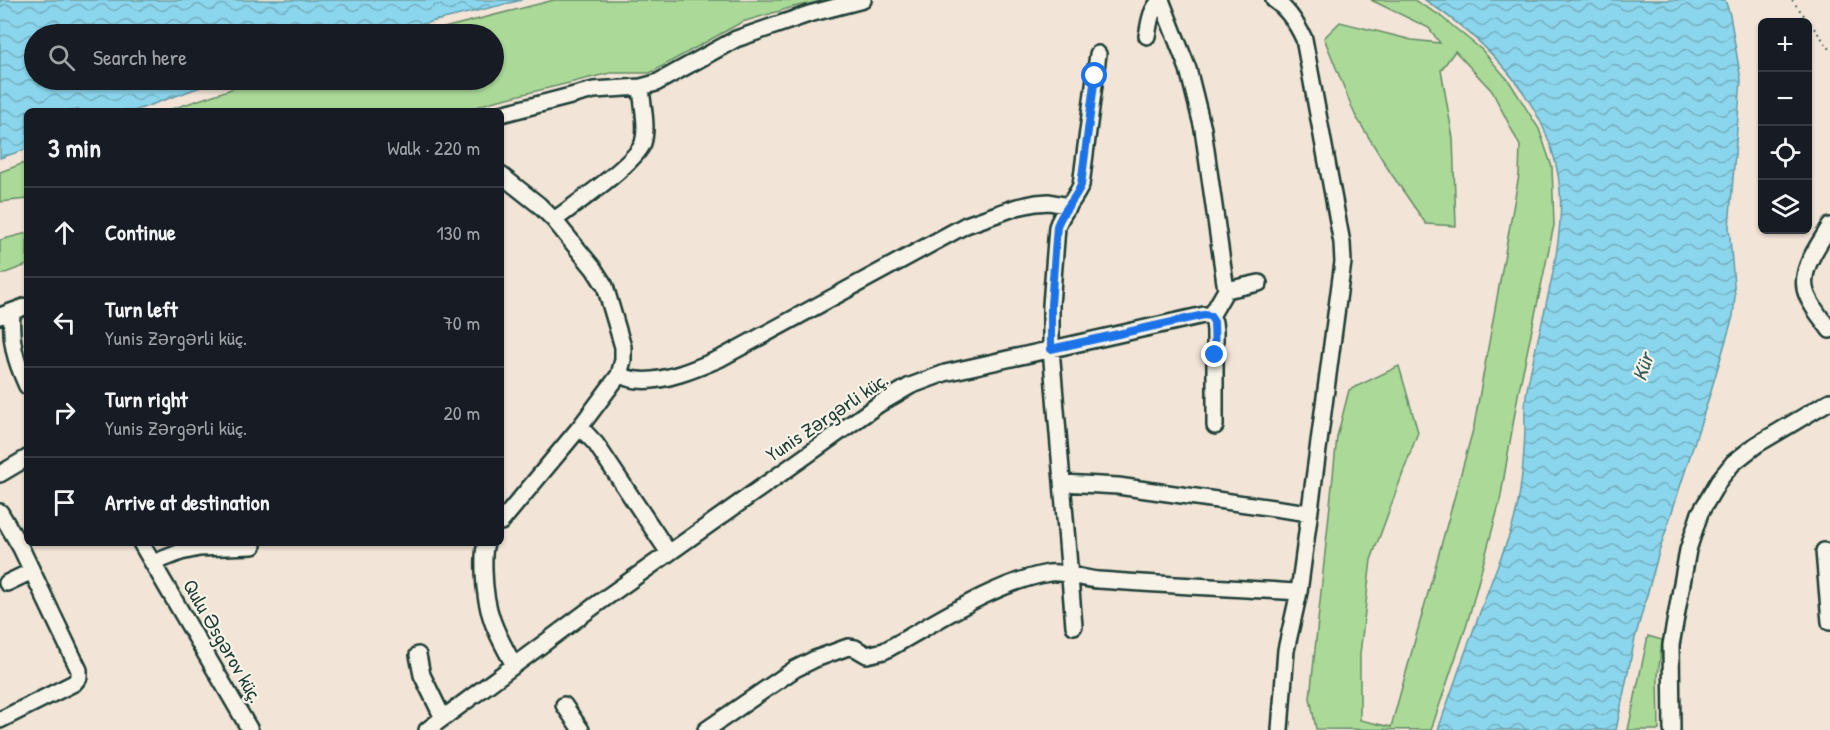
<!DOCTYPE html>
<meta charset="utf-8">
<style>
:root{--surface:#171b24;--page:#242831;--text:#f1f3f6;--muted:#9ea1a6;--line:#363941}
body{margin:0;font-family:"Patrick Hand",sans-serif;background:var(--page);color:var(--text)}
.controls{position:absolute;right:18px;top:18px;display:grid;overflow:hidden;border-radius:9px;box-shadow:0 2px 4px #0004}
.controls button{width:54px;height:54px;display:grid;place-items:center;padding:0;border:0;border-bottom:2px solid var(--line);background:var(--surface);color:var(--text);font:30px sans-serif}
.stop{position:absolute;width:18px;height:18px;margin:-14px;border:4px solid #1a73e8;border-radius:50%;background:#fff}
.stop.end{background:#1a73e8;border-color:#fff;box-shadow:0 2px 6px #0008}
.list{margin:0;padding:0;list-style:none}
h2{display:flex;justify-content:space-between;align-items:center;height:78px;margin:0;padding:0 24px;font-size:26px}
h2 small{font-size:20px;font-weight:400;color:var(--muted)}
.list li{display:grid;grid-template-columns:39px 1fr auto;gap:18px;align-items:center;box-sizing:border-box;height:90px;padding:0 24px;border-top:2px solid var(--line)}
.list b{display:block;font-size:22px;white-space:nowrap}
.list p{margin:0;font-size:20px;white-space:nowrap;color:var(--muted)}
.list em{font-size:20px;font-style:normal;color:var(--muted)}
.icon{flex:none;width:33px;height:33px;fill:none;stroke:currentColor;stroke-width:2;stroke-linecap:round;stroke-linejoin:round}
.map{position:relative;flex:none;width:1830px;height:730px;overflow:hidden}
.search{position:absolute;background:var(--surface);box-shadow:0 2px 4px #0004;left:24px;top:24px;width:480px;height:66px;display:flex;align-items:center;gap:15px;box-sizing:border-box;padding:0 21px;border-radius:33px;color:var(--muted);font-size:22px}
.panel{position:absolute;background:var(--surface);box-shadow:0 2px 4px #0004;left:24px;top:108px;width:480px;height:438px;border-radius:9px}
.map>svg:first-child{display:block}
</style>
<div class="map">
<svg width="1830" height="730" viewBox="0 0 1830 730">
<defs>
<pattern id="water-waves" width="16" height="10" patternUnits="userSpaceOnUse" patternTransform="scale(1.5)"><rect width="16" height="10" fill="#8cd6ed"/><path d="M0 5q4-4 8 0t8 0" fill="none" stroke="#72afc1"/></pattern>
</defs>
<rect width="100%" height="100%" fill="#f2e4d7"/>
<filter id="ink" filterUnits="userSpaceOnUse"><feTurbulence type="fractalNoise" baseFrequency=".0167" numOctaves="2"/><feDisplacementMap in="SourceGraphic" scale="12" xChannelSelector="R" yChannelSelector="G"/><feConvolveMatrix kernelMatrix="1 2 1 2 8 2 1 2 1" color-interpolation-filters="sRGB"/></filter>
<g filter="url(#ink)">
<path fill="#aad998" stroke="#648b66" stroke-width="1.5" d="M554 0H829L793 7 742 22 650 73H610L491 102 465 111H166L258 80H494V34H420Z
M1371 0H1414L1438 14 1482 50 1509 81 1539 129 1552 167 1554 225 1518 395 1500 501 1467 624 1431 730 1316 729 1310 698 1337 437 1349 390 1399 366 1418 432 1371 560 1360 654V720L1391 727 1474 426 1519 175 1520 146 1492 91 1455 51 1441 70 1453 138 1456 226 1426 224 1390 172 1355 115 1324 38 1340 22 1412 40 1440 43 1429 28Z
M27 162V199L0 202V172Z
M27 233V265L0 275V240Z
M1648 636 1662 640 1658 676 1659 730H1628Z"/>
<path fill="url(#water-waves)" stroke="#6099a3" stroke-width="1.5" d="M0 0H522L381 34H34V80H220L134 111H27V149L0 158Z
M1425 0H1725L1730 15 1741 80 1729 227 1735 296 1733 316 1710 394 1659 552 1635 638 1616 730H1438C1455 680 1473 630 1492 580 1500 558 1513 531 1517 508 1522 483 1524 456 1525 431 1525 418 1524 403 1527 390 1537 334 1556 278 1560 221 1568 125 1500 49 1425 0Z"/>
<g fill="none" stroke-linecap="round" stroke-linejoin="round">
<defs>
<path id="street" d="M1161 0 1188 69 1203 129 1226 290 1211 316
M1274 0C1288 9 1297 24 1304 39L1342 243 1343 262 1299 592 1286 650 1280 730
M1147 36C1150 21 1150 11 1161 0
M501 114 594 90 641 87 656 83 736 39 809 14 863 0
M501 175 539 205 554 220 594 269 605 286 623 347V360L619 375 580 427 501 522
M554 220C573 206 636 163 643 143 648 127 642 104 641 87
M1830 226C1819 245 1797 272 1807 295 1812 308 1822 319 1830 330
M1226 290 1259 283
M12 313C10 341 15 360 27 386
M0 316 27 306
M619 375C625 377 632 380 638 380 663 383 698 368 721 358L966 225 1017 207 1036 203 1049 202 1069 206
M580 427 596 444 669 553
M0 474 27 458
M1063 483 1118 486 1309 513
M0 512 21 548 79 670V677L74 683 0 720
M141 543 250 730
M486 543C483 552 484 562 484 571 485 612 495 631 514 665
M1824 551 1830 622
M153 563 181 552 199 548 253 546
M7 583 32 571
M1074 626 1051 349V305L1057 227C1062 211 1075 200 1081 185L1098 54
M418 655 422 675 443 718
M564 705 581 730
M427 730 597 604 879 404 910 386 945 373 1204 315 1211 316 1214 322 1215 331V426
M706 730 795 669 815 659 848 647 855 648 867 655 884 651C932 625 995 582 1049 573 1065 571 1082 579 1098 580 1165 585 1232 588 1299 592
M1672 730 1671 645 1688 550 1700 513 1720 479 1733 463 1756 445 1830 401"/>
</defs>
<use href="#street" stroke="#1f3d34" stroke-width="20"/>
<path stroke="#1f3d34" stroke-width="2" stroke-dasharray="1.5 4.5" stroke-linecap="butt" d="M1792 0 1830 49"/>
<use href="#street" stroke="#f7f3e8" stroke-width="15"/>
</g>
</g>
<g fill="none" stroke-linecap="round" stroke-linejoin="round" filter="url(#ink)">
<path stroke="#1a73e8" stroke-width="8" d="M1095 76 1081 185C1075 200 1062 211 1057 226L1051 305V349L1204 315 1210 316 1214 322 1215 355"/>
</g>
<g text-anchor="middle" stroke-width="4.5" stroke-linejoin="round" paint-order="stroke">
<g font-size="20" fill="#1f3d34" stroke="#f7f3e8">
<text transform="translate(827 417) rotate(-34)" y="7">Yunis Zərgərli küç.</text>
<text transform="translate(223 641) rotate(60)" y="7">Qulu Əsgərov küç.</text>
</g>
<g font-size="21" font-style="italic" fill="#355c59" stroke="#f7f3e8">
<text transform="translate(1643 367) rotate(-72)" y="7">Kür</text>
</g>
</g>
</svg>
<div class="controls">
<button>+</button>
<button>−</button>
<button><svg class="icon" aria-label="locate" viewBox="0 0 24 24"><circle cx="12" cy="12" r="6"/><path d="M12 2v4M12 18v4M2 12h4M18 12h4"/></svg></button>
<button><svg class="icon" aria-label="layers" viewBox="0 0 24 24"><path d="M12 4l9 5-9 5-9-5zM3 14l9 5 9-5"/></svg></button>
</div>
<div class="stop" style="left:1095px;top:76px"></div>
<div class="stop end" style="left:1215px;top:355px"></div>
<div class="search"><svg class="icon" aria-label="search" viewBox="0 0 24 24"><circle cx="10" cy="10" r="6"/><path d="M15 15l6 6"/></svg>Search here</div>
<section class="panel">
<h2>3 min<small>Walk · 220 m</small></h2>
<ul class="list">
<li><svg class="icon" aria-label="ahead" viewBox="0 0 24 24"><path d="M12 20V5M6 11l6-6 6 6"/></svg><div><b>Continue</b></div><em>130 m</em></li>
<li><svg class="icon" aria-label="left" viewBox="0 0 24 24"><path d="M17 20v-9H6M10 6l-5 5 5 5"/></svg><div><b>Turn left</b><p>Yunis Zərgərli küç.</p></div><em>70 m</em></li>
<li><svg class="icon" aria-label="right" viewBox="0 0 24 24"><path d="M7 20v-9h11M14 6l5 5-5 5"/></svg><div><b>Turn right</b><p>Yunis Zərgərli küç.</p></div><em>20 m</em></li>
<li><svg class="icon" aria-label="arrive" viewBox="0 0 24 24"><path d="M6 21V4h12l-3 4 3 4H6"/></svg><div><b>Arrive at destination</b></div></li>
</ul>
</section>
</div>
